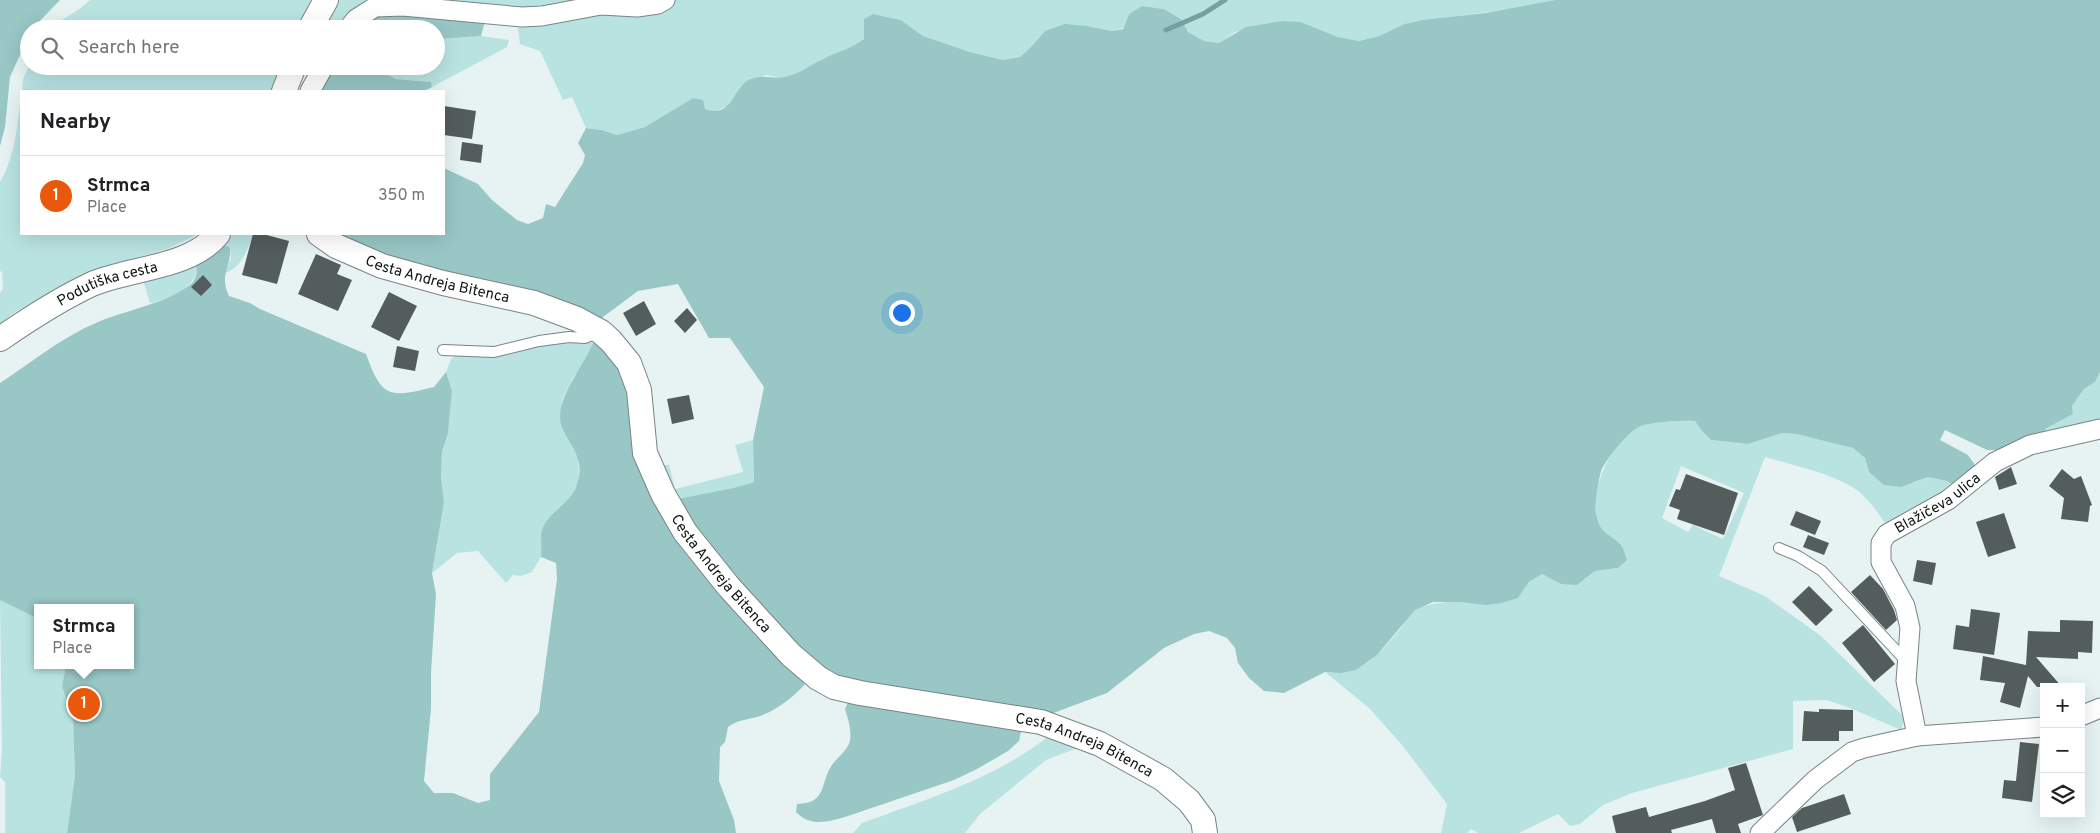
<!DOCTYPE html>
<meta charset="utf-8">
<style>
:root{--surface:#fff;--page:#f6f6f6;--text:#202124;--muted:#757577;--line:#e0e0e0;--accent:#ea580c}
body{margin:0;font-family:Overpass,sans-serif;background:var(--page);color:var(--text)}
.controls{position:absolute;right:15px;bottom:15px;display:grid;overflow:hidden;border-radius:0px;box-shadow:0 5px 20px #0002}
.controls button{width:45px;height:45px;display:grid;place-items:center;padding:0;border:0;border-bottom:1px solid var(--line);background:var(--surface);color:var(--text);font:25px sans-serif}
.you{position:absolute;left:901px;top:312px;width:18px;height:18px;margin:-12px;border:4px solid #fff;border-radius:50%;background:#1a73e8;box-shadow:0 0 0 8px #1a73e833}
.badge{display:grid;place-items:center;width:32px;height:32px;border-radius:50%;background:var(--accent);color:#fff;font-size:16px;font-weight:700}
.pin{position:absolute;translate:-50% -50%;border:2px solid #fff;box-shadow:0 1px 5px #0006}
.popup{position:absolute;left:34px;top:604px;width:100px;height:65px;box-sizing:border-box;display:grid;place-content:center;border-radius:0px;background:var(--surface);filter:drop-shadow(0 1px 4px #0005);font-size:16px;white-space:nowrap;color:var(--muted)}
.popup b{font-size:19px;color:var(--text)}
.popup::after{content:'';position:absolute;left:50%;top:100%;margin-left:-10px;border:10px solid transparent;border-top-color:var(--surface)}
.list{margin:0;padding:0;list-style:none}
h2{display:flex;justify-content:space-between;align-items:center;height:65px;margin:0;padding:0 20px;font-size:21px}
h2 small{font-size:16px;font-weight:400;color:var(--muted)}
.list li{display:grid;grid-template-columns:32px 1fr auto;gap:15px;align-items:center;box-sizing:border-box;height:80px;padding:0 20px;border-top:1px solid var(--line)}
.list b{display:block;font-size:19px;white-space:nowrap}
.list p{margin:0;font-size:16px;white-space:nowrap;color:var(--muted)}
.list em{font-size:16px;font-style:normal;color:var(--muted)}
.icon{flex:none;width:28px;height:28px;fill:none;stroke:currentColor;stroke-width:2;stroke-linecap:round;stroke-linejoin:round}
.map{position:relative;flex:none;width:2100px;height:833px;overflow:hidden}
.search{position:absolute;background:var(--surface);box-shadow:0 5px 20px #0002;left:20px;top:20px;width:425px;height:55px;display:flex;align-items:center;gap:12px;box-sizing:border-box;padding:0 18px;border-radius:28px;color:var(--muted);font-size:19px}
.panel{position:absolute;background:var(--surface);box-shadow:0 5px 20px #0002;left:20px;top:90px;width:425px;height:145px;border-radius:0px}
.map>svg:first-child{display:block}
</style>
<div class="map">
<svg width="2100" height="833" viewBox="0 0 2100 833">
<rect width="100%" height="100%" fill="#e7f3f3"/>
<path fill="#b9e3e1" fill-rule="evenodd" d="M90 0H311L296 29H50C62 18 78 12 90 0Z
M335 0H596L546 11 343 29H320Z
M674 0H1555L1508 9 1444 18 1392 30 1379 36 1359 41 1338 37 1301 22 1283 21 1235 32 1220 43 1204 41 1188 32 1181 19 1164 9 1142 6 1129 14 1123 28 1112 31 1087 26 1045 31 1030 48 1020 57 1003 60 970 52 923 36 901 20 873 14 864 19V39L855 46 820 60 802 72 782 78 766 75 741 86 730 105 713 112 705 109 693 98 645 127 617 135 602 130 586 128 572 97 563 100 540 51 520 44 518 29 522 21Z
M461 36H481L509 40 507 47 432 87 431 82 396 79 377 70V66H436V39Z
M29 66H281L272 91H22L23 79Z
M21 94V234H199L167 249 89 271 12 314 0 324V293L3 289 2 272 0 271V182C15 157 18 123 21 94Z
M232 234H254C247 249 242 268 225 273L231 259 230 249 225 245Z
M196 265C200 287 168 299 150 303L143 280Z
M571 339 593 343 585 362 573 378 563 398 560 418 578 455 579 481 569 501 553 514 542 530 541 557 532 572 521 576 513 575 506 583 478 551 457 553 432 573 444 504 441 477 442 452 448 433 452 391 446 372 451 359 460 353Z
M2100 372V425L2044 435 2045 429 2073 414 2072 406 2084 389 2095 382Z
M1682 420 1695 421 1702 431 1711 440 1748 444 1782 433 1797 434 1829 441 1853 448 1865 458 1869 472 1914 483 1928 477 1947 481 1958 488 1896 523H1885C1877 511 1868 499 1857 490 1835 474 1792 465 1765 457L1719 576 1765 596 1821 636 1905 718 1901 730 1850 708 1827 700 1793 701V749L1632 793 1603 805 1580 824 1570 826 1558 814 1519 833H1478L1471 829 1467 833H1441L1447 804 1402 745 1369 708 1325 672C1364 675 1378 655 1401 628 1405 622 1410 614 1415 610 1430 599 1497 600 1518 598L1529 582 1542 574 1561 584 1584 580 1595 571 1618 568 1622 546C1615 541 1605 536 1601 529 1584 499 1610 439 1640 426 1648 422 1672 422 1682 420ZM1681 466 1744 493 1723 539 1693 525 1688 532 1662 518Z
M753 440 754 482 733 488 672 500 661 465H669L675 489 743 472 735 445Z
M0 600 38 619V665H66L62 686 73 720 75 775 67 833H5V782L0 777 2 749Z
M1051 734 1083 746 1046 760 980 814 965 833H853L862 823C922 801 1002 776 1051 734Z"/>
<path fill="#98c7c5" d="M0 0H60L32 29H29V35L10 77 5 127 0 146Z
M1555 0H2100V372L2095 382 2084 389 2072 406 2073 414 2045 429 2044 435 2003 450H1987L1945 430 1940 440 1968 455 1975 465 1971 476 1958 488 1947 481 1928 477 1901 487 1884 485 1869 472 1865 458 1853 448 1797 434 1782 433 1748 444 1711 440 1702 431 1695 421C1684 420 1652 422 1641 426 1629 430 1606 459 1601 471 1599 479 1594 505 1596 513 1600 536 1609 532 1621 545 1624 549 1625 555 1627 560L1618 568 1595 571 1577 585 1561 584 1542 574 1529 582 1518 598 1501 603 1486 605 1460 602H1433L1415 610 1377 655 1356 670 1341 673 1325 672 1284 693 1264 691 1249 678 1238 663 1235 648 1227 638 1209 631 1194 634 1164 648 1107 693 1048 715 865 685 835 675 805 656 766 617 672 500 733 488 754 482 753 440 764 387 730 338H709L678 284 638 291 599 320 382 258 332 234H444V168L478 184 492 200 517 220 528 224 543 218 546 204 555 207 583 163 585 155 578 143 586 128 602 130 617 135 645 127 693 98 703 100 705 109C734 119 732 86 751 79 764 74 774 79 785 77 802 73 808 66 823 59 836 52 851 49 864 39V19L873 14 901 20 923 36 970 52 1003 60 1020 57 1030 48 1045 31 1065 24 1087 26 1112 31 1123 29 1129 14 1142 6 1164 9 1181 19 1188 32 1204 41 1219 43 1246 27 1283 21 1301 22 1338 37 1359 41 1379 36 1405 24 1423 20 1485 13Z
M379 12 485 21 481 36 436 39V29H354Z
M328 66H377L378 70 396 79 431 82 432 87 424 91H315Z
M225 245 230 248C231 270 219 274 229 296L250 303 260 309 366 354C382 399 390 398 434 387L446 372 452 391 448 433 442 452 441 477 444 503 432 573 436 594 431 673V709L424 781 434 793H453L478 803 490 800V774L539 712 557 579 556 563 541 557C542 549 540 537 542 530 549 510 573 504 578 481 586 451 560 438 560 417 561 391 583 367 593 343L605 346 623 368 638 453 776 652 805 684C794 697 774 712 757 717 746 720 737 720 728 727L725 742 720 747 719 781 734 820 736 833H67L75 775 73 720 62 686 66 665H130V608H38V619L0 600V383C32 362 62 337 98 322 127 310 160 305 187 287 195 282 198 274 196 265Z
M849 700 1022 727 1019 741 1008 751 977 769 954 780 845 817C828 822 810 827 796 812L797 804C828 803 819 784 832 765 837 758 846 751 849 744 853 733 848 719 845 709Z"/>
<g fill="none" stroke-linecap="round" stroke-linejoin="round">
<path stroke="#73a19f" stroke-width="5" d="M1166 30 1203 14 1225 0"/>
</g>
<path fill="#535d5c" d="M444 106 476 111 472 139 444 135Z
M462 142 483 145 481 163 460 160Z
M253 234H263L289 241 277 284 242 275Z
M316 254 341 265 337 274 352 280 338 311 298 294Z
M203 275 212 285 201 296 191 287Z
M389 292 417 306 399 341 371 327Z
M644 301 656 324 636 336 623 313Z
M687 308 697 320 685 333 674 321Z
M397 346 419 351 415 371 393 367Z
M689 395 694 419 672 424 667 399Z
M2011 467 2017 484 1999 490 1995 477Z
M2062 469 2074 479 2081 476 2092 505 2090 506 2088 522 2061 519 2064 498 2049 486Z
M1686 474 1738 493 1724 535 1677 519 1680 510 1669 506 1676 489 1680 490Z
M1796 511 1821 521 1815 535 1790 525Z
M2004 513 2016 548 1988 557 1976 522Z
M1808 535 1829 543 1824 555 1803 547Z
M1917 560 1936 563 1932 585 1913 581Z
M1870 575 1883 589 1894 610 1897 620 1886 630 1851 592Z
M1809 586 1833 610 1816 626 1792 602Z
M1971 609 2000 613 1994 655 1953 649 1956 625 1969 627Z
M2060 620 2093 621 2092 653 2078 652V659L2036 657 2062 687H2037L2028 676 2020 708 2000 702 2005 683 1980 680 1983 656 2026 665 2028 631 2060 632Z
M1863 625 1895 664 1874 682 1842 643Z
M1819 709 1853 710V731H1839V741H1802L1804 711 1819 712Z
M2020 742 2039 744 2032 802 2002 798 2004 780 2016 781Z
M1746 763 1763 815 1738 824 1741 833H1716L1712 819 1671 830 1672 833H1616L1612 816 1646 807 1649 817 1705 801 1735 790 1728 768Z
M1844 794 1851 814 1797 832 1792 817 1802 808Z"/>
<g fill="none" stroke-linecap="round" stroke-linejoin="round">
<defs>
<path id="service" d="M443 350 494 352 539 341 569 337 585 338 597 333
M1779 548 1798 556 1822 571 1906 661"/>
<g id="minor">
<path d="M348 29 356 19 375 7 403 6 522 17 542 16 601 5 637 7 658 4 665 0"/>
<path d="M310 91 324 66"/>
<path d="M2081 716 2100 708"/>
<path id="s1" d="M1917 736 1906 681 1910 628 1905 606 1881 562V543L1887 534 1948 500 1995 462 2030 445 2100 429"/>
<path d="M1760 833 1815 780 1852 752 1864 748 1917 736 2044 727"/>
</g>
<g id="tertiary">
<path d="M310 29 326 0"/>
<path d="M284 91 294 66"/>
<path id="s2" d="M319 234 336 246 382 266 443 283 534 303 577 319 601 332 611 341 629 363 639 390 645 453 663 494 685 532 729 587 791 655 818 678 834 687 860 693 1041 722 1100 744 1163 779 1189 801 1203 820 1205 833"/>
<path id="s3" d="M0 339C29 319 60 299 92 284 129 268 191 268 218 234"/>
</g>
</defs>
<use href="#service" stroke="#798484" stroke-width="12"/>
<use href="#minor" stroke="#798484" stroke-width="21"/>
<use href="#tertiary" stroke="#798484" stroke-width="26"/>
<use href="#service" stroke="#fff" stroke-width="10"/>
<use href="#minor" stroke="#fff" stroke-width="19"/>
<use href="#tertiary" stroke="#fff" stroke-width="24"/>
</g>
<g text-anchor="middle" stroke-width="5" stroke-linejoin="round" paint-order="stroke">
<g font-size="15" fill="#111615" stroke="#faffff">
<text dy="5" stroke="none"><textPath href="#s2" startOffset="128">Cesta Andreja Bitenca</textPath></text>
<text dy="5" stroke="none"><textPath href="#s3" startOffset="122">Podutiška cesta</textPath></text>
<text dy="5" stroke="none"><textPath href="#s1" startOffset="271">Blažičeva ulica</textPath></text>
<text dy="5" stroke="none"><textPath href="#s2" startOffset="578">Cesta Andreja Bitenca</textPath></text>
<text dy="5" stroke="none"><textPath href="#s2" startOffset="998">Cesta Andreja Bitenca</textPath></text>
</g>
</g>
</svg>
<div class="controls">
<button>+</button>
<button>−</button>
<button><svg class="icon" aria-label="layers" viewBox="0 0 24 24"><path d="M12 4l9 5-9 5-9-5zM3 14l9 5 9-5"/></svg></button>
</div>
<div class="you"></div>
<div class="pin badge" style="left:84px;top:704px">1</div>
<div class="popup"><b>Strmca</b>Place</div>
<div class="search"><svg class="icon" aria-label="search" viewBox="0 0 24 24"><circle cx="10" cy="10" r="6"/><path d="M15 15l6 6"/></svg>Search here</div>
<section class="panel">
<h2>Nearby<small></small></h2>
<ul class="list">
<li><span class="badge">1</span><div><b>Strmca</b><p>Place</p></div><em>350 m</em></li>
</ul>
</section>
</div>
